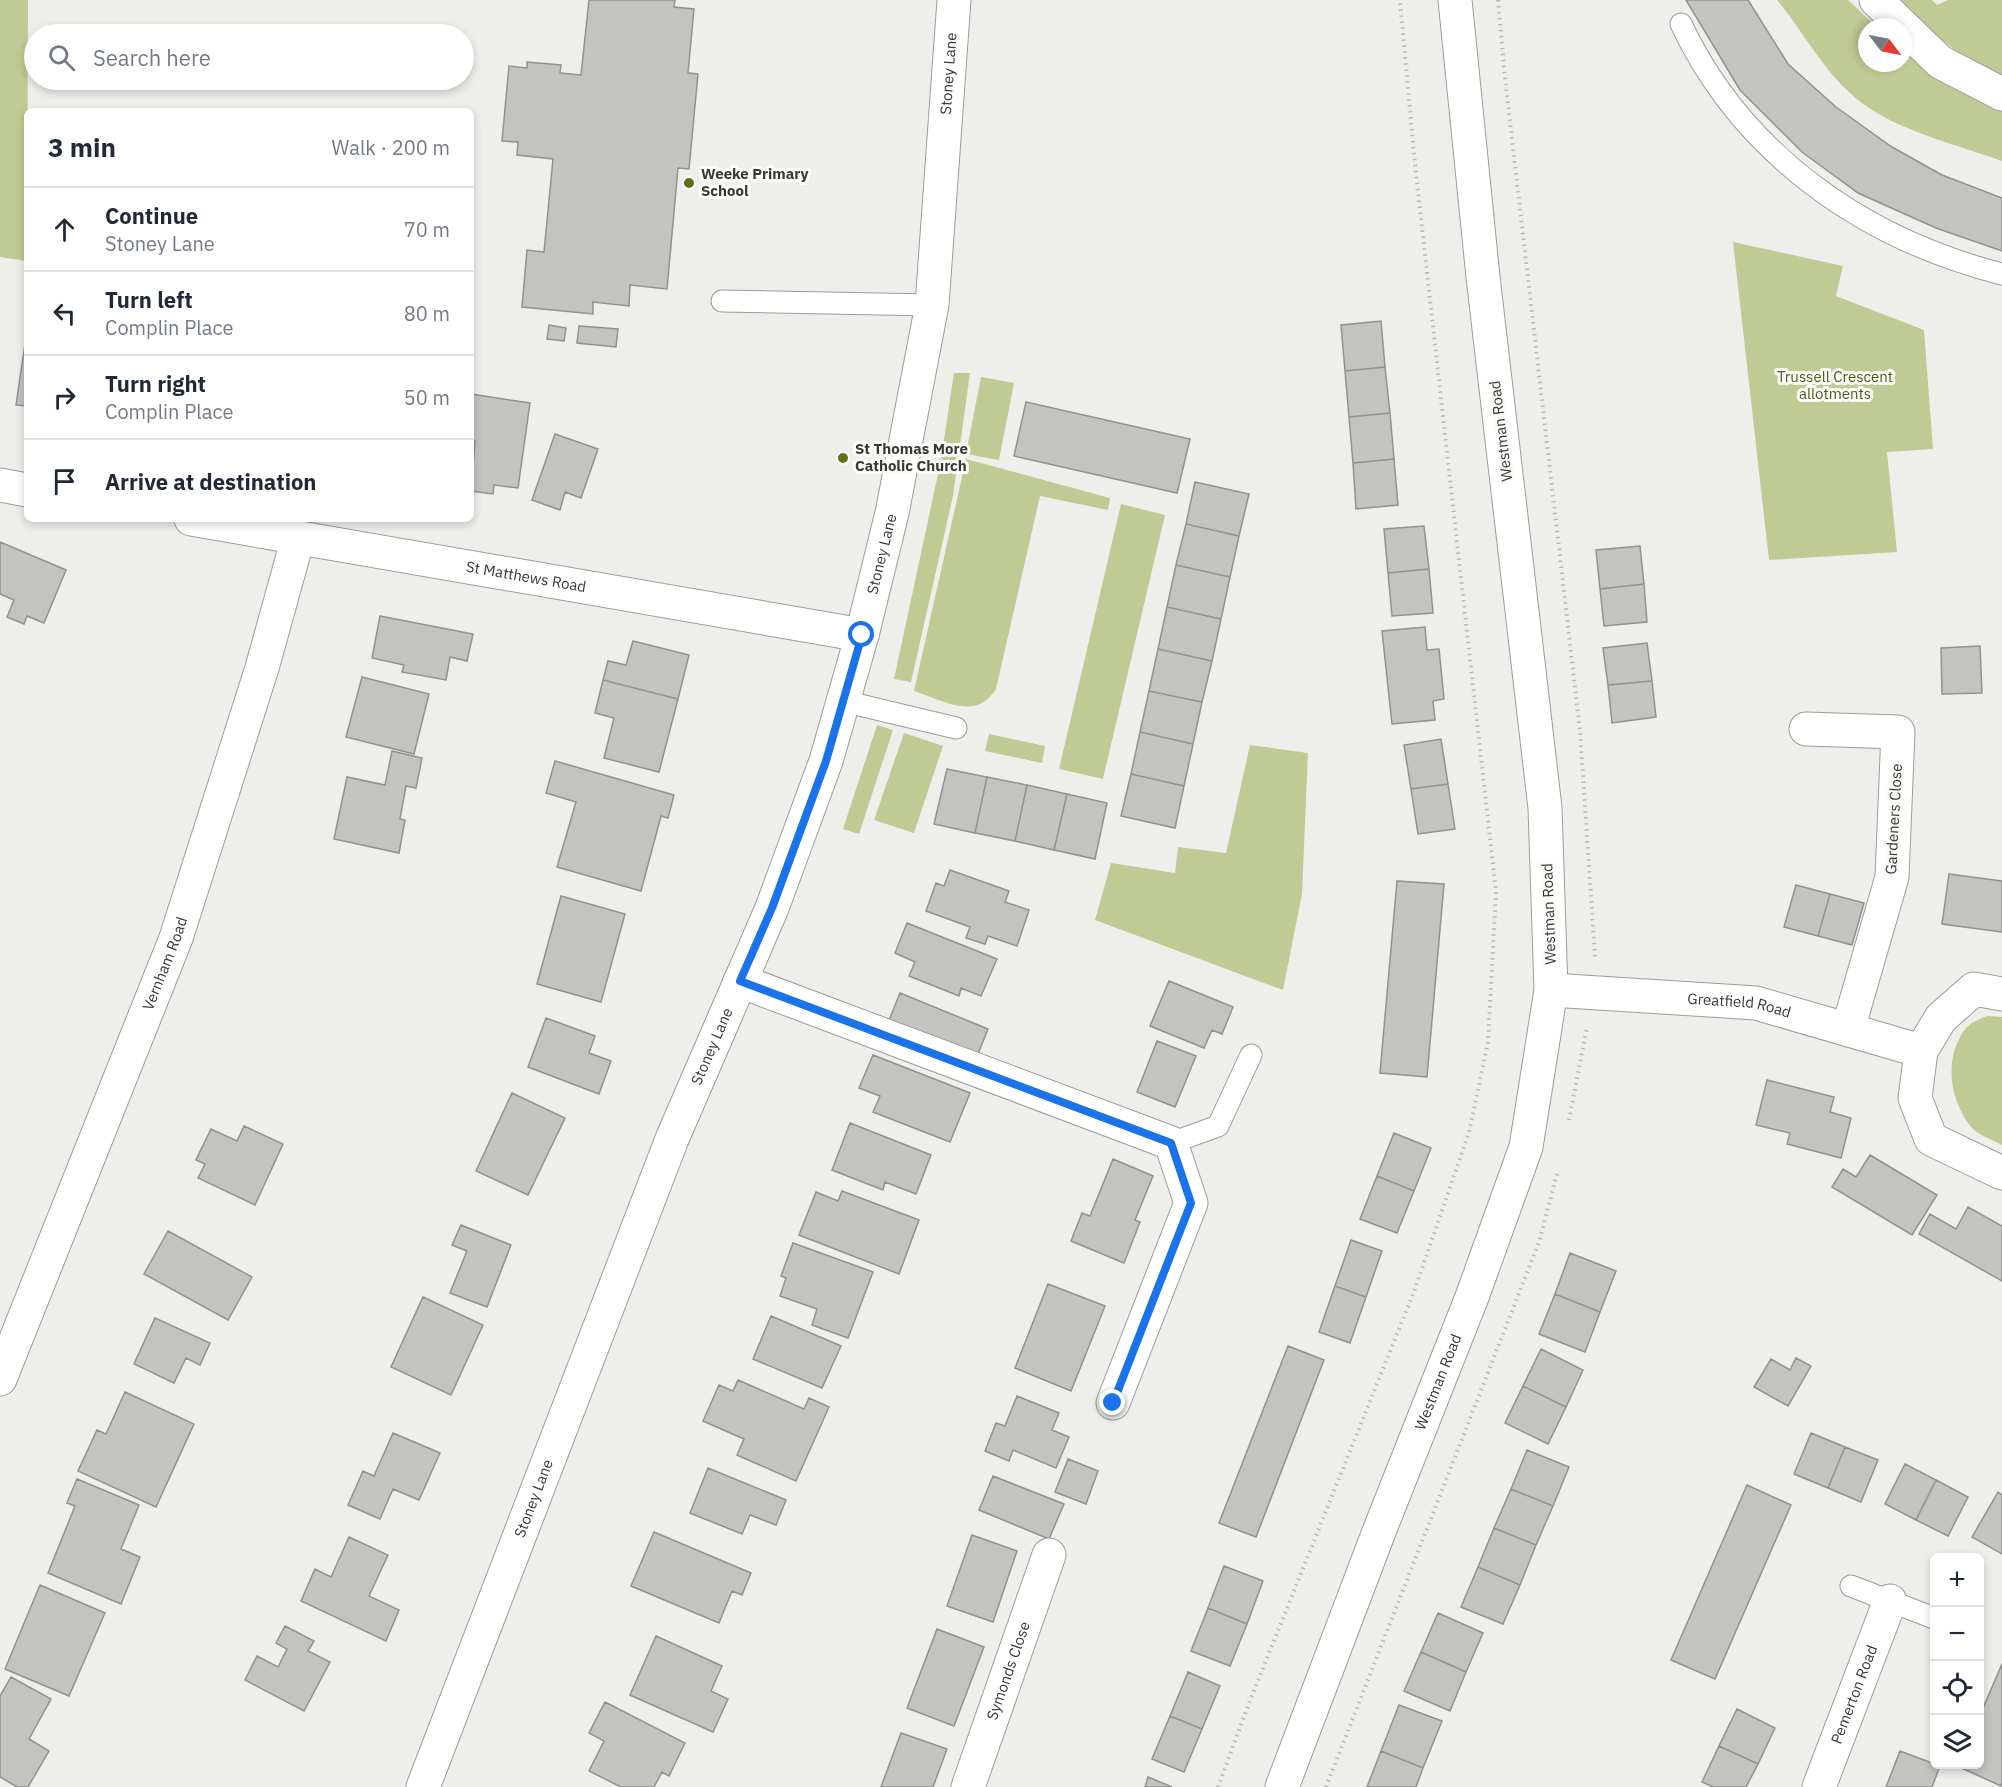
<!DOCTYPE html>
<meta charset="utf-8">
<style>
:root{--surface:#fff;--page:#f6f6f7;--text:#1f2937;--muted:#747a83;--line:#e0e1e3}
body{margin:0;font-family:"IBM Plex Sans",sans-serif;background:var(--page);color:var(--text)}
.controls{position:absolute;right:18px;bottom:18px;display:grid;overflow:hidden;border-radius:9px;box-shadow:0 3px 9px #0003}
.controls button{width:54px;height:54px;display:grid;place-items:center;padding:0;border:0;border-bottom:2px solid var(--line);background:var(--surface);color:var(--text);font:30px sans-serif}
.compass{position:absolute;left:1858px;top:18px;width:54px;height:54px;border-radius:50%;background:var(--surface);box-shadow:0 3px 9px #0003;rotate:122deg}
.stop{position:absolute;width:18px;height:18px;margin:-14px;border:4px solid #1a73e8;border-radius:50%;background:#fff}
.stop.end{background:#1a73e8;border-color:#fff;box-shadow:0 2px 6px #0008}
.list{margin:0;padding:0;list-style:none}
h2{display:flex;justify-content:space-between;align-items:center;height:78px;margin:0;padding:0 24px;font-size:26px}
h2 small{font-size:20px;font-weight:400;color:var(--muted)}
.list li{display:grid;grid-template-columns:39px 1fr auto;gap:18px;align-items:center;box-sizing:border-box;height:84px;padding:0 24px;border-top:2px solid var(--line)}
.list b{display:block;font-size:22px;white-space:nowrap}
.list p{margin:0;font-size:20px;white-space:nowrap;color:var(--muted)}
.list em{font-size:20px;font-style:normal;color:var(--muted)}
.icon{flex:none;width:33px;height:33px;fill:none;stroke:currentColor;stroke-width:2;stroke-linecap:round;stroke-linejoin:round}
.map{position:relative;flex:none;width:2002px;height:1787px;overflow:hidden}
.search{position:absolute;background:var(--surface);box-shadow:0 3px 9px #0003;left:24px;top:24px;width:450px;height:66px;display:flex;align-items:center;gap:15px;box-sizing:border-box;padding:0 21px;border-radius:33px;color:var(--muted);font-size:22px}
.panel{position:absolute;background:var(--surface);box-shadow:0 3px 9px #0003;left:24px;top:108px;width:450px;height:414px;border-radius:9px}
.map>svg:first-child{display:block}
</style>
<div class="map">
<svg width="2002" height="1787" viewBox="0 0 2002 1787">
<rect width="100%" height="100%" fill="#eeefeb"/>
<path fill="#c0ca94" d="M0 0H28L27 261 0 257Z
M1777 0H1848L1877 27H1867V63H1903V49C1934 74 1961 98 2002 107V161C1961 146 1906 133 1869 108 1828 81 1807 36 1777 0Z
M1896 0H1932L1937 5 1948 0H2002V79L1960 55Z
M1733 242 1843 266 1836 296 1924 330 1933 449 1887 452 1897 552 1769 560Z
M954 373H970L953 496 911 682 894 679 941 460Z
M981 377 1014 383 999 460 966 454Z
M966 459 1110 498 1108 510 1040 496 996 689C975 722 943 700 914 691Z
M1121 504 1165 515 1103 779 1059 769Z
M877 725 893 730 859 834 843 829Z
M904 733 943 746 914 833 874 820Z
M989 734 1045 746 1042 763 985 751Z
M1250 745 1308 753 1302 894 1283 990 1095 920 1111 863 1175 873 1178 847 1226 853Z
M1987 1016 2002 1017V1145C1993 1140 1980 1136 1973 1129 1949 1102 1943 1057 1966 1028 1971 1022 1980 1019 1987 1016Z"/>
<path fill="#c3c3c0" stroke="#91928f" stroke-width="1.5" d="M589 0H675L674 7 694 9 688 73 698 74 689 169 678 168 667 289 630 285 629 306 593 302V314L522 307 527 250 544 252 553 159 517 155 518 142 502 141 509 66 527 68V62L561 65 560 73 581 75Z
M1686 0H1748L1788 64 1836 107 1892 147 1942 175 2002 198V251L1936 228 1858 193 1802 152 1740 90Z
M1381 321 1385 367 1345 371 1341 325Z
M549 325 566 328 564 341 547 339Z
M579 326 618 329 616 347 577 343Z
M25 344H27V406L16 405Z
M1385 367 1390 413 1349 417 1345 371Z
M471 394 530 403 518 488 494 485 493 494 471 491 475 441H471Z
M1026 402 1190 439 1177 493 1014 456Z
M1390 413 1394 459 1353 463 1349 417Z
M555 434 598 449 581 498 565 492 560 510 532 500Z
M1394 459 1398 505 1356 509 1353 463Z
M1195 482 1249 494 1239 536 1186 524Z
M1186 524 1239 536 1230 577 1176 565Z
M1424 526 1429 569 1388 573 1384 529Z
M0 542 66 570 44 623 27 616 24 624 7 617 14 600 0 594Z
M1640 546 1644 584 1600 589 1596 550Z
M1176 565 1230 577 1221 619 1167 607Z
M1429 569 1433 613 1392 616 1388 573Z
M1644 584 1647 622 1604 626 1600 589Z
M1167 607 1221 619 1212 661 1158 649Z
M380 616 473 634 467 661 450 657 446 680 402 672 404 665 372 658Z
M1425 627 1427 650 1439 649 1444 699 1433 701 1435 720 1392 724 1382 631Z
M633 641 689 655 678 699 603 680 608 661 626 665Z
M1647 643 1652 681 1608 685 1603 648Z
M1980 646 1982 693 1942 694 1941 648Z
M1158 649 1212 661 1202 702 1149 691Z
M362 677 429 694 414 754 346 737Z
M603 680 678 699 659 772 604 758 614 718 595 713Z
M1652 681 1656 717 1612 723 1608 685Z
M1149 691 1202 702 1193 744 1140 732Z
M1140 732 1193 744 1184 786 1131 774Z
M1441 739 1448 784 1411 789 1404 745Z
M392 751 422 758 416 788 406 786 400 819 405 820 399 853 334 839 347 777 385 785Z
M555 761 674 795 668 818 661 816 641 891 557 867 576 802 546 793Z
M947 769 987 777 975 833 934 824Z
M1131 774 1184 786 1175 828 1121 816Z
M987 777 1027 785 1015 841 975 833Z
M1448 784 1455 829 1418 834 1411 789Z
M1027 785 1067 794 1054 850 1015 841Z
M1067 794 1107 803 1095 859 1054 850Z
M950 870 1009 891 1005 902 1029 910 1017 946 988 936 985 944 966 938 970 927 926 911 936 883 944 886Z
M1949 874 2002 881V932L1942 924Z
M1397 881 1444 884 1427 1077 1380 1073Z
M1796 885 1830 894 1818 936 1784 927Z
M1830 894 1864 903 1852 945 1818 936Z
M561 896 625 914 601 1002 537 984Z
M907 923 997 959 981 996 961 988 959 996 909 976 915 962 895 953Z
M1169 981 1233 1007 1222 1034 1212 1030 1204 1048 1150 1026Z
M900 993 988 1029 976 1059 888 1023Z
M546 1018 595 1036 589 1053 611 1061 599 1094 528 1067Z
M1157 1041 1196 1056 1175 1107 1137 1092Z
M873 1055 970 1093 950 1142 873 1112 880 1096 859 1088Z
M1767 1080 1834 1097 1830 1112 1851 1118 1841 1158 1787 1144 1790 1133 1756 1125Z
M512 1093 565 1118 528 1195 476 1171Z
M850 1123 931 1155 916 1194 885 1182 883 1190 832 1170Z
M244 1126 283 1144 255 1205 198 1178 205 1164 196 1160 211 1129 237 1141Z
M1394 1133 1431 1148 1414 1191 1377 1176Z
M1870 1155 1937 1195 1912 1235 1832 1187 1843 1169 1856 1177Z
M1113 1159 1153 1176 1135 1220 1140 1222 1124 1263 1071 1241 1082 1213 1090 1216Z
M1377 1176 1414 1191 1397 1233 1360 1219Z
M842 1191 919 1220 899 1274 799 1235 816 1192 838 1201Z
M1968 1207 2002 1226V1281L1919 1234 1930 1214 1956 1229Z
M461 1225 511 1245 487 1307 450 1293 467 1251 452 1245Z
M168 1231 252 1277 228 1320 144 1274Z
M1351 1240 1382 1251 1366 1297 1335 1286Z
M793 1243 873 1272 848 1338 812 1325 817 1309 780 1296 786 1278 781 1276Z
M1570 1253 1616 1271 1600 1312 1555 1294Z
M1048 1284 1105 1306 1071 1391 1015 1368Z
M1335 1286 1366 1297 1350 1343 1319 1332Z
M1555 1294 1600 1312 1585 1352 1539 1334Z
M423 1297 483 1325 451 1395 391 1367Z
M771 1316 841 1346 822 1388 753 1359Z
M155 1318 210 1343 200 1365 186 1358 174 1383 134 1364Z
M1288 1346 1324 1360 1256 1537 1219 1523Z
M1541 1349 1583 1370 1566 1407 1523 1386Z
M1796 1358 1811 1366 1788 1406 1754 1387 1771 1359 1790 1370Z
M738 1380 804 1409 809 1398 829 1407 796 1481 737 1455 744 1439 703 1421 719 1385 733 1391Z
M1523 1386 1566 1407 1548 1444 1505 1423Z
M125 1392 194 1424 156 1507 78 1471 97 1430 106 1434Z
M1017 1396 1059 1413 1052 1430 1069 1437 1056 1468 1013 1450 1009 1461 985 1451 996 1423 1005 1426Z
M393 1433 440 1453 419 1500 393 1489 380 1519 348 1505 363 1471 374 1476Z
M1811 1433 1845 1447 1828 1488 1794 1474Z
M1845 1447 1878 1460 1861 1502 1828 1488Z
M1527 1450 1569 1467 1553 1506 1511 1489Z
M1068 1459 1098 1471 1086 1504 1055 1492Z
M1905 1464 1936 1480 1916 1520 1885 1504Z
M708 1468 786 1500 776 1525 750 1515 742 1534 690 1513Z
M993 1476 1064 1504 1049 1539 979 1510Z
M77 1479 139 1505 121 1549 140 1557 121 1604 48 1573 75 1506 67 1503Z
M1936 1480 1968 1497 1948 1536 1916 1520Z
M1747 1485 1791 1505 1715 1679 1671 1660Z
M1511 1489 1553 1506 1536 1545 1494 1528Z
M1998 1492 2002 1495V1554L1972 1537Z
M1494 1528 1536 1545 1520 1585 1478 1567Z
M654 1532 751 1573 742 1595 732 1591 719 1623 631 1586Z
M972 1535 1017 1551 993 1622 947 1606Z
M349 1537 388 1555 369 1596 399 1610 386 1641 301 1601 315 1569 331 1577Z
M1224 1566 1263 1581 1247 1624 1208 1608Z
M1478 1567 1520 1585 1503 1624 1461 1607Z
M40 1585 105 1613 69 1696 5 1669Z
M1208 1608 1247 1624 1230 1666 1191 1651Z
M1438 1613 1483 1633 1466 1672 1421 1652Z
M285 1626 314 1641 308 1651 330 1662 304 1711 245 1680 257 1656 278 1667 287 1649 276 1643Z
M937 1629 984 1647 954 1726 907 1708Z
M656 1636 722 1666 711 1691 728 1699 713 1732 630 1695Z
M1421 1652 1466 1672 1450 1711 1404 1691Z
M2002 1664V1783L2001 1786 1957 1766 1980 1764V1715Z
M1188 1672 1220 1686 1202 1729 1170 1716Z
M11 1677 51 1699 29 1739 49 1751 28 1787H17L0 1777V1696Z
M605 1702 685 1743 669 1776 662 1772 654 1787H621L589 1771 604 1741 589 1733Z
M1399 1705 1442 1721 1423 1768 1381 1751Z
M1737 1709 1775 1728 1758 1764 1719 1746Z
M1170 1716 1202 1729 1184 1772 1152 1759Z
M901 1733 947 1749 933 1787H881Z
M1719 1746 1758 1764 1746 1787H1713L1702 1782Z
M1381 1751 1423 1768 1416 1787H1367Z
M1900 1751 1940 1766 1932 1787H1886Z
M1148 1777 1172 1787H1145Z"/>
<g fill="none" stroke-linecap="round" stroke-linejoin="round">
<defs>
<path id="service" d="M1681 24C1743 155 1864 239 2002 274
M722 301 932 305
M843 701 956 728
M1171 1143 1218 1126 1251 1055
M1851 1586 1934 1618"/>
<g id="minor">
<path d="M1876 0 1940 62 2002 94"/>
<path d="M0 485 27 490"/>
<path id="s1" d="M191 519 862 635"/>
<path d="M1806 729 1898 732 1892 877 1848 1029"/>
<path d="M740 981 1171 1143 1191 1203 1113 1403"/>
<path id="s2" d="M1551 990 1756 1003 1921 1051"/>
<path d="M2002 994 1974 989 1941 1018 1921 1051 1915 1098 1931 1139 2002 1173"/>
<path id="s3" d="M0 1379 176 938 262 668 298 538"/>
<path id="s4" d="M968 1787 1049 1555"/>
<path id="s5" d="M1282 1787 1380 1529 1472 1297 1526 1147 1551 990 1545 808 1483 277 1455 0"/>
<path id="s6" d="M1819 1787 1890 1601"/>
</g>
<g id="tertiary">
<path id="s7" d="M423 1787 672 1139 772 908 826 761 862 635 892 513 932 305 954 0"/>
</g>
</defs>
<use href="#service" stroke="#9c9d9a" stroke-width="23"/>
<use href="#minor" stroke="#9c9d9a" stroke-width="35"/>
<use href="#tertiary" stroke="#9c9d9a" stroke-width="35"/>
<path stroke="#b7b8b4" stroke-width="4" stroke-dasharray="1.5 4.5" stroke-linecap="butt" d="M1498 0 1505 78 1580 731 1595 957
M1569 1120 1587 1027
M1218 1787 1249 1703 1415 1289 1469 1132 1488 1042 1496 892 1415 165 1400 0
M1326 1787 1539 1242 1557 1174"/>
<use href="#service" stroke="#fff" stroke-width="21"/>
<use href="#minor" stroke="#fff" stroke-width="33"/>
<use href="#tertiary" stroke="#fff" stroke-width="33"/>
</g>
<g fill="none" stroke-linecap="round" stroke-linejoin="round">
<path stroke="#1a73e8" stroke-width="8" d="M862 635 826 761 772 908 740 981 1171 1143 1191 1203 1113 1403"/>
</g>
<g fill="#646e17" stroke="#fbfcf8" stroke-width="2">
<circle cx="689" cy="183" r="6"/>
<circle cx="843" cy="458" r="6"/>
</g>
<g text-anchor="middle" stroke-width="6" stroke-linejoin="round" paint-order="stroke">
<g font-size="15" fill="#383837" stroke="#fbfcf8">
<text dy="5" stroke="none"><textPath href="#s7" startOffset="1803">Stoney Lane</textPath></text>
<text transform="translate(1501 431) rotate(-97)" y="5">Westman Road</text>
<text dy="5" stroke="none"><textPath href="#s7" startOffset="1317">Stoney Lane</textPath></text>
<text dy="5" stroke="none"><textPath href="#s1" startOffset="340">St Matthews Road</textPath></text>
<text transform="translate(1894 819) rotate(-87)" y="5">Gardeners Close</text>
<text transform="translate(1549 914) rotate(-92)" y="5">Westman Road</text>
<text dy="5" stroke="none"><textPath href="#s3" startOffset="447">Vernham Road</textPath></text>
<text dy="5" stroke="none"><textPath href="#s2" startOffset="189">Greatfield Road</textPath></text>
<text dy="5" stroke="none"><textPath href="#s7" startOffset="795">Stoney Lane</textPath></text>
<text dy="5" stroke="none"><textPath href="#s5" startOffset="434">Westman Road</textPath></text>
<text dy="5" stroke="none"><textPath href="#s7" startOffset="309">Stoney Lane</textPath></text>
<text dy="5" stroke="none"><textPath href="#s4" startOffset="123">Symonds Close</textPath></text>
<text dy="5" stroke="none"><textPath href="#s6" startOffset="99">Pemerton Road</textPath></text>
</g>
<g font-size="15" font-weight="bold" fill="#383837" stroke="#fbfcf8" text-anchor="start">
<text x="701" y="179">Weeke Primary<tspan x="701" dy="17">School</tspan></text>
<text x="855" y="454">St Thomas More<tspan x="855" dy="17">Catholic Church</tspan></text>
</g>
<g font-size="15" fill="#525b1c" stroke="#fbfcf8">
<text x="1835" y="382">Trussell Crescent<tspan x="1835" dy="17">allotments</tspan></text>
</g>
</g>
</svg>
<div class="controls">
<button>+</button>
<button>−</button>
<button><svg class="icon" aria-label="locate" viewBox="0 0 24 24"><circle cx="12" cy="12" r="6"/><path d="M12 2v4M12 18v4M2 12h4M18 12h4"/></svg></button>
<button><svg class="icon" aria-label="layers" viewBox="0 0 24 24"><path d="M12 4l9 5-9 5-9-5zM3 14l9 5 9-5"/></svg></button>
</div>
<svg class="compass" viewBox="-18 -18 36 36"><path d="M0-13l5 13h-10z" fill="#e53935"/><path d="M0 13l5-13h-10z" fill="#747a83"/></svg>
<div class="stop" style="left:862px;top:635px"></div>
<div class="stop end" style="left:1113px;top:1403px"></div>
<div class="search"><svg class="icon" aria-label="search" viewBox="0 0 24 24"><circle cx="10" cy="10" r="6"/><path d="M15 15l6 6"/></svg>Search here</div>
<section class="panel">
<h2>3 min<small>Walk · 200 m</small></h2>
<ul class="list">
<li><svg class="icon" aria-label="ahead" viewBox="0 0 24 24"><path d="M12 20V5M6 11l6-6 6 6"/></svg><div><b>Continue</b><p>Stoney Lane</p></div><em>70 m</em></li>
<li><svg class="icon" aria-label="left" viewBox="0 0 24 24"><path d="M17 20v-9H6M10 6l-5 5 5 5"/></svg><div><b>Turn left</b><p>Complin Place</p></div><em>80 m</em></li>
<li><svg class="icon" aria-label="right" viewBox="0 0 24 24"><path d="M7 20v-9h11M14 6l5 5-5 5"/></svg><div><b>Turn right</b><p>Complin Place</p></div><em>50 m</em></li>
<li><svg class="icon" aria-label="arrive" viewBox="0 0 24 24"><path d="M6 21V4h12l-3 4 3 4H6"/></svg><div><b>Arrive at destination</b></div></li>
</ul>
</section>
</div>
